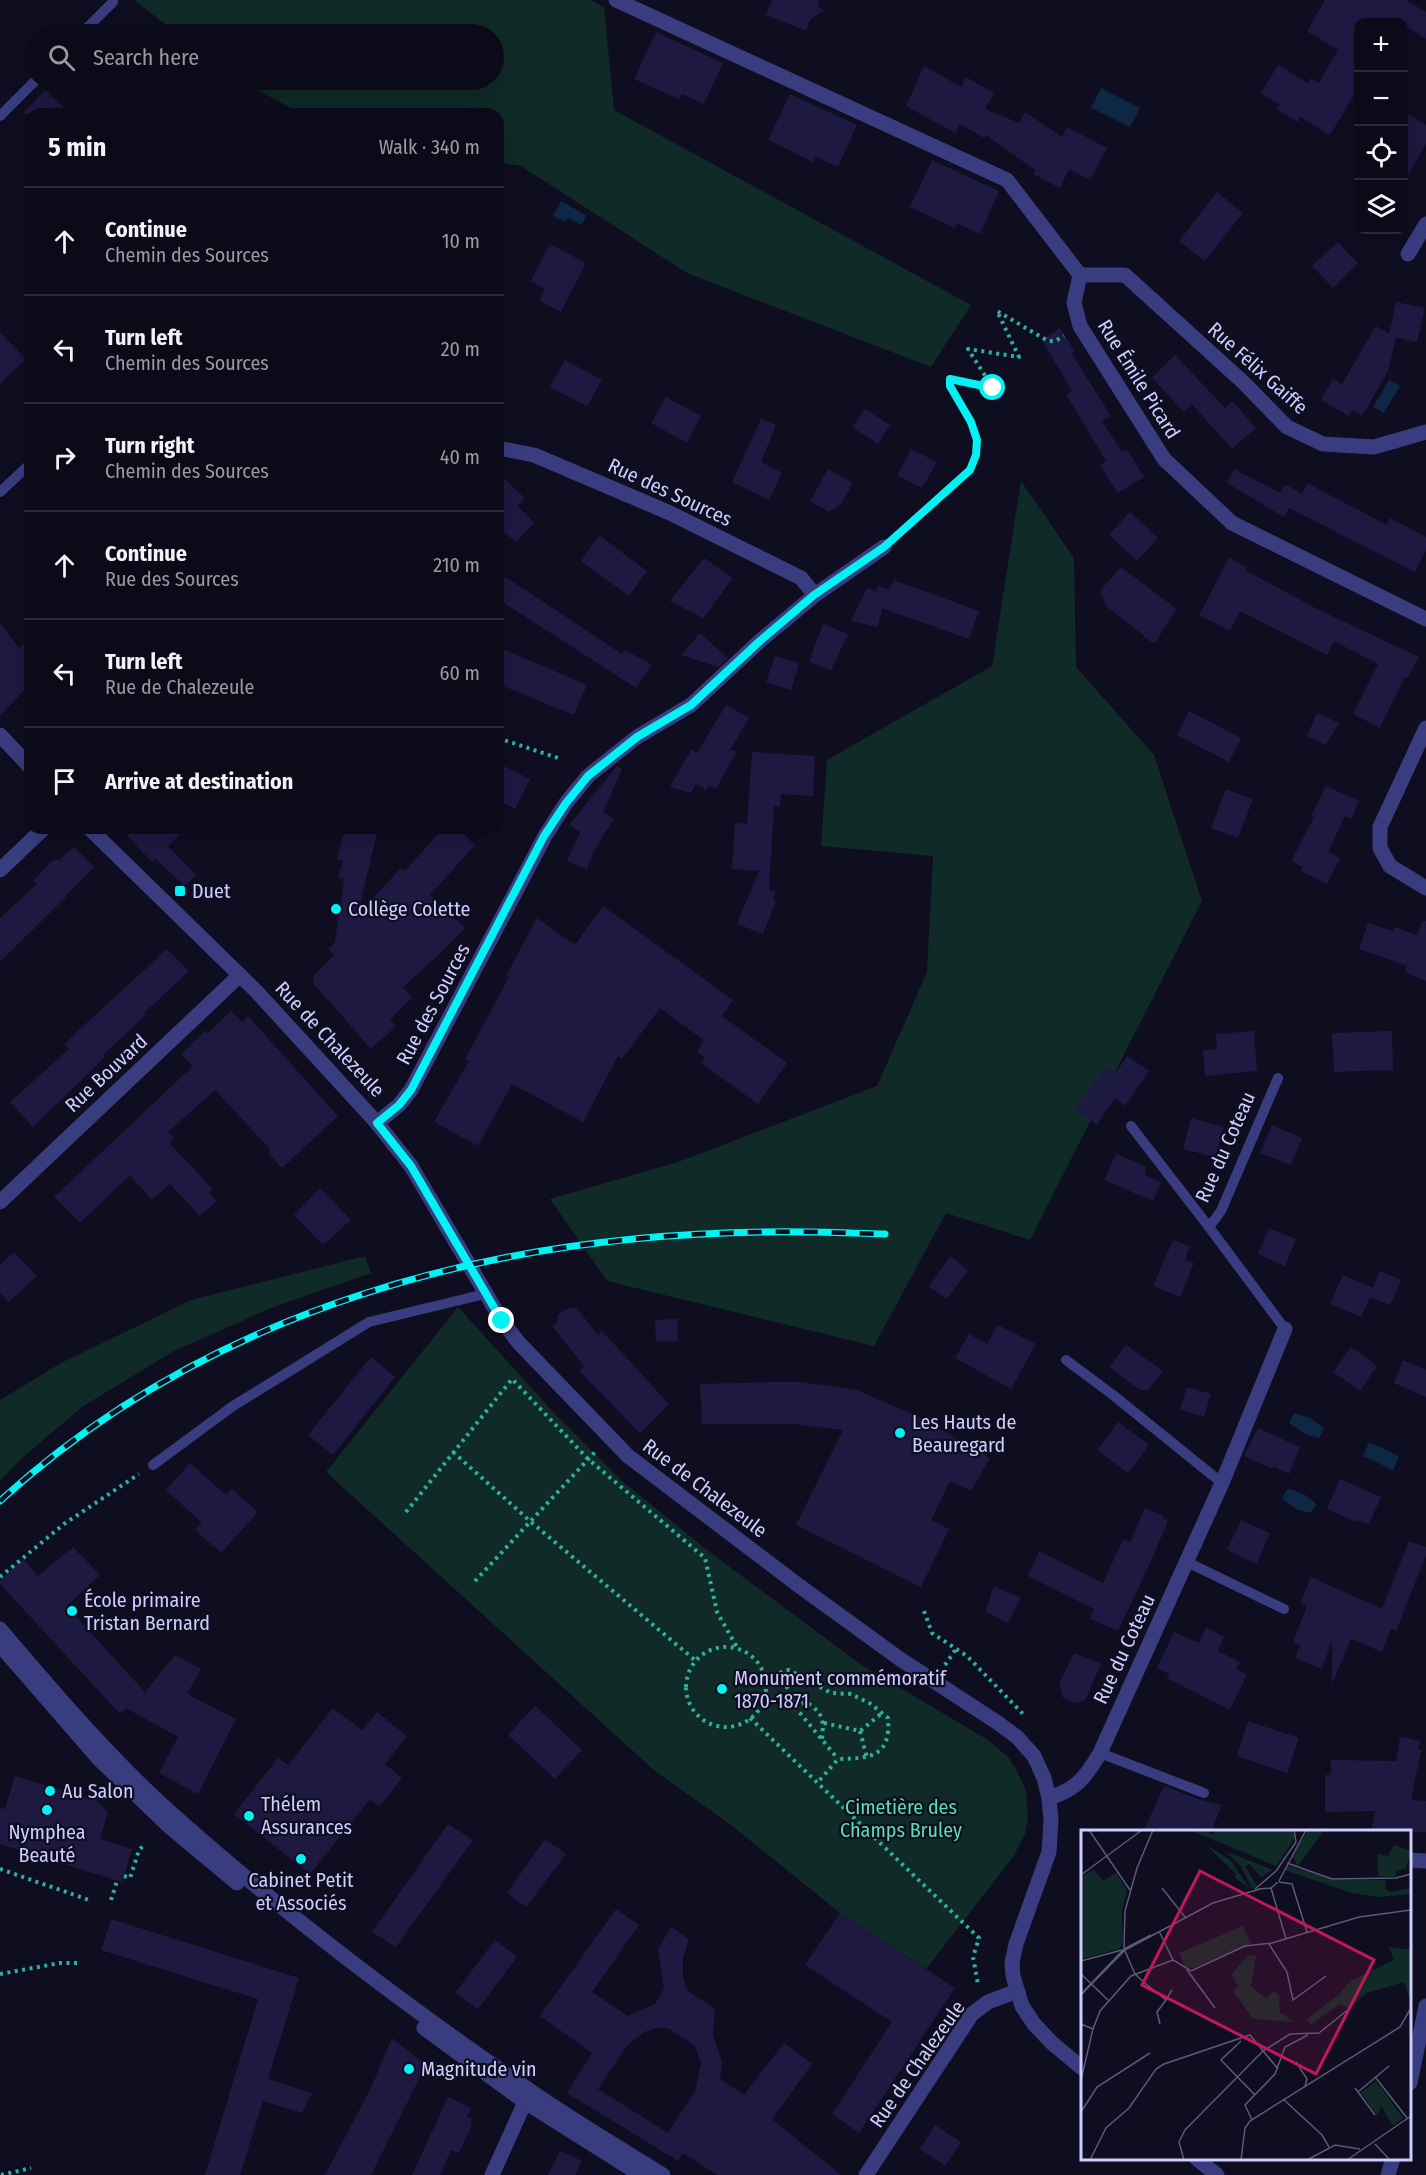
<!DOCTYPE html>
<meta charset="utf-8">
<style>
:root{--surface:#0b0a18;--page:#141321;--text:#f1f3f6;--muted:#9a9aa2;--line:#2b2b37}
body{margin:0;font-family:"Fira Sans Condensed",sans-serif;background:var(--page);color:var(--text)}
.controls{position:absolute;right:18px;top:18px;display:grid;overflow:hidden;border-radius:12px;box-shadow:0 6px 24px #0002}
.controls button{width:54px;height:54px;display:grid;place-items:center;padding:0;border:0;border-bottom:2px solid var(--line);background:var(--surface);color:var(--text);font:30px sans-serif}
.stop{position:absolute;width:18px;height:18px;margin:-14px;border:4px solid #03f2f4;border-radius:50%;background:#fff}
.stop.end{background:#03f2f4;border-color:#fff;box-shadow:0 2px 6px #0008}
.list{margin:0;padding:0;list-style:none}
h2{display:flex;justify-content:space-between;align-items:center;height:78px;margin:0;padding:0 24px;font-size:26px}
h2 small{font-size:20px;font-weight:400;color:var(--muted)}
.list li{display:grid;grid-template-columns:39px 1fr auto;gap:18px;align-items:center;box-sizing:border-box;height:108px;padding:0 24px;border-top:2px solid var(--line)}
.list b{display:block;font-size:22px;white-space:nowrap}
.list p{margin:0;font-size:20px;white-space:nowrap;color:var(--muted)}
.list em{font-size:20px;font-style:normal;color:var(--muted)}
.icon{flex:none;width:33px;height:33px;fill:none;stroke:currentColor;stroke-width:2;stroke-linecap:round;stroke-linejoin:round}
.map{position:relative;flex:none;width:1426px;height:2175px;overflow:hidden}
.search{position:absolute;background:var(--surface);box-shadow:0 6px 24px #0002;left:24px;top:24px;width:480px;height:66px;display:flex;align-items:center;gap:15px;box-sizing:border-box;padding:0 21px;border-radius:33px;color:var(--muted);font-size:22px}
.panel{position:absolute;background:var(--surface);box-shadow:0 6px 24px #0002;left:24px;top:108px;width:480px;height:726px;border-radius:18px}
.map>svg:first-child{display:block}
</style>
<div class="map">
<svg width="1426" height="2175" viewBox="0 0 1426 2175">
<rect width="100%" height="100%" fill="#0f0d20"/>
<path fill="#102a27" d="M134 0H590L604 7 614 110 971 305 931 367 687 273 521 166 498 162V114H302L239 80H494V34H178Z
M1021 481 1074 558 1076 667 1154 755 1202 901 1030 1240 946 1213 874 1346 607 1281 550 1199 678 1162 877 1086 927 972 933 856 821 846 827 760 992 666Z
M365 1256 371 1273 271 1308 172 1352 82 1407 22 1458 0 1481V1400L61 1363 191 1300Z
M458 1307 556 1415 622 1481 711 1553 860 1664 988 1740 1008 1757 1016 1769 1026 1791 1028 1818 1025 1834 1013 1857 926 1969 840 1913 731 1825 655 1771 326 1472Z"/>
<path fill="#0d2745" d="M1101 88 1140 108 1130 127 1091 108Z
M561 201 586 215 582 225 568 218 565 222 553 216Z
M1389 380 1400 386 1384 413 1373 407Z
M1294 1413 1310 1418 1324 1428 1319 1438 1305 1434 1289 1423Z
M1369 1442 1399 1456 1393 1470 1363 1456Z
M1287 1489C1299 1491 1308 1495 1316 1504L1311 1513 1296 1509 1282 1499Z"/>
<path fill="#1e1941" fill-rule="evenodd" d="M772 0H819L817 6 824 10 810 20 806 31 766 15Z
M1325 0H1406L1426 12V39L1404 25V22H1359V87L1330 135 1300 117 1298 122 1277 109 1279 105 1261 93 1278 65 1308 83 1311 78 1319 83 1338 50 1307 31Z
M656 32 723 63 704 104 682 94 679 99 634 79Z
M924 66 961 87 966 77 994 93 985 109 1019 123 1025 112 1062 137 1067 127 1107 148 1090 180 1069 169 1060 188 1033 174 1035 170 986 135 984 138 960 124 955 133 906 106Z
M45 90 71 114H22Z
M790 94 857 125 838 167 816 157 813 162 768 140Z
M1404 112 1426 125V144L1404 183Z
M932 160 999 191 980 234 957 223 955 228 910 207Z
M1217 192 1243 213 1205 261 1179 241Z
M1338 242 1358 263 1333 288 1312 266Z
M550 244 586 263 561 312 540 301 545 289 531 281Z
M1396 302 1425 308 1417 342 1393 337 1396 338 1388 371 1362 416 1352 410 1349 416 1321 400 1333 379 1342 384 1376 326 1389 334Z
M1060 328 1075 352 1072 354 1111 416 1102 421 1122 452 1127 449 1144 477 1118 493 1100 465 1106 461 1066 394 1072 391 1042 340Z
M0 332 26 359 0 384Z
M1175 355 1225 408 1232 401 1256 428 1232 449 1192 404 1184 412 1152 378Z
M565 360 602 380 587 406 550 387Z
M666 397 701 416 687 443 651 423Z
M865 409 890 425 878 444 852 427Z
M761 419 776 425 761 462 782 473 769 500 732 482Z
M911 449 937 462 922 488 897 475Z
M828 469 853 483 841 504 829 512 810 501Z
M1234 469 1280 493 1285 484 1302 494 1307 483 1387 525 1390 518 1426 537V550L1415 572 1289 508 1284 517 1227 483Z
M498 473 525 498 518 506 534 523 516 542 498 527Z
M1130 512 1158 538 1137 561 1109 535Z
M599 535 647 571 629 596 581 561Z
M704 558 733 578 703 618 670 601Z
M1229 558 1247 567 1245 570 1317 609 1419 657 1407 678 1405 677 1380 728 1353 714 1378 664 1334 641 1327 655 1240 611 1230 631 1199 615Z
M1121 567 1177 609 1154 644 1106 606 1100 591Z
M498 572 622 654 625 650 652 665 636 688 498 599Z
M894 580 979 611 969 639 882 608 878 627 851 621 867 588 876 591 878 586 889 590Z
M0 623 19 648 30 636V684L0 716Z
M823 624 848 634 831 670 809 662Z
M700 633 728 658 718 667 681 655Z
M498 647 587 685 574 715 498 684Z
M775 656 799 663 791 690 766 682Z
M726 705 749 718 730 750 737 751 716 789 709 785 706 790 696 784 691 793 670 787 691 750 697 753Z
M1189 711 1241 738 1229 762 1177 735Z
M1317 713 1339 723 1326 745 1307 736Z
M752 752 815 756 813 796 781 794 780 806H774L769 889 776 892 773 900 776 901 763 934 737 924 759 871 732 869 735 823 747 824Z
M498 763 530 779 515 809 498 800Z
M617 766 622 769 603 812 614 819 595 849 587 869 567 861 580 832 569 825Z
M1326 786 1359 801 1351 819 1345 816 1328 852 1340 858 1327 884 1301 871 1303 867 1291 861 1314 817 1311 816Z
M1226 789 1253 799 1238 838 1211 828Z
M120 828H186L168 846 196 875 185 886 155 859 152 862Z
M345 828H378L358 914 401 868 405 871 443 828H457L475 845 430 895 465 928 434 959 403 987 412 998 390 1019 396 1026 371 1049 313 983 314 975 334 955 328 949 335 943 344 879 338 877 343 861 337 859Z
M74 847 94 867 65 896 66 897 0 962V918L37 884 33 881 53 860H59Z
M603 906 733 1000 722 1016 787 1063 758 1104 701 1063 705 1058 697 1052 704 1040 660 1008 622 1059 618 1056 583 1122 512 1084 478 1146 434 1122 469 1061 465 1059 509 977 506 976 537 918 575 945Z
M1422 921H1426V981L1405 972 1407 966 1359 949 1368 923 1393 931 1395 927 1417 935Z
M167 949 189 971 144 1013 146 1015 103 1055 105 1057 33 1127 10 1102 69 1049 64 1045 80 1029Z
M231 1011 242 1022 248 1016 338 1116 282 1168 268 1153 271 1150 215 1090 168 1132 174 1138 169 1143 213 1189 209 1193 217 1201 200 1216 170 1184 152 1200 130 1175 80 1223 54 1197 193 1066 181 1054 206 1030 208 1033Z
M1254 1031 1257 1071 1205 1076 1203 1051 1217 1049 1216 1034Z
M1392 1031 1393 1070 1334 1072 1332 1033Z
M1127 1056 1149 1071 1125 1106 1115 1098 1097 1125 1076 1110 1105 1067 1115 1074Z
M1191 1118 1224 1127 1215 1157 1183 1149Z
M1272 1125 1302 1138 1291 1165 1260 1153Z
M1116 1154 1146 1166 1145 1175 1161 1182 1153 1201 1104 1180Z
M320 1188 351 1220 323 1245 294 1215Z
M1269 1228 1296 1239 1285 1266 1258 1254Z
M1173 1240 1189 1246 1185 1260 1194 1263 1180 1297 1153 1286Z
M14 1252 37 1276 9 1302 0 1293V1265Z
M950 1256 968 1270 947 1299 929 1287Z
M1380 1271 1401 1280 1390 1305 1370 1297 1361 1317 1330 1304 1343 1275 1373 1288 1371 1292Z
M571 1307 574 1309 576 1307 598 1335 602 1331 669 1404 640 1433 579 1371 584 1366 552 1326 557 1323 558 1314Z
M677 1319 678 1341 656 1342 655 1320Z
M998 1325 1036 1344 1011 1389 955 1358 969 1334 987 1344Z
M1126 1345 1163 1371 1148 1390H1140L1109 1367Z
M1351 1347 1377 1366 1360 1391 1333 1372Z
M371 1357 395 1377 333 1455 308 1435Z
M1403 1360 1426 1370V1397L1394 1383Z
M773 1382H799L854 1389 919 1417 990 1458 971 1491 950 1481 931 1520 949 1529 921 1587 796 1525 843 1430 793 1424H702L700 1384Z
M1187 1387 1211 1394 1204 1417 1180 1409Z
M1118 1422 1149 1445 1128 1473 1097 1450Z
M1258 1428 1300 1447 1289 1474 1274 1467 1273 1469 1244 1456Z
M190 1463 226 1495 232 1489 258 1512 221 1553 195 1530 202 1523 166 1490Z
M1340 1479 1381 1497 1369 1524 1357 1520 1356 1522 1327 1509Z
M1145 1508 1164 1516 1163 1519 1168 1521 1151 1561 1118 1631 1090 1619 1094 1609 1028 1576 1039 1551 1103 1583 1123 1539 1130 1542Z
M1241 1520 1270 1533 1257 1564 1227 1550Z
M1409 1541 1426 1547V1555L1396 1631 1391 1629 1382 1652 1351 1639 1332 1684V1641L1322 1669 1295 1658 1300 1645 1293 1643 1307 1606 1300 1603 1311 1577 1382 1609Z
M73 1547 100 1575 66 1606 145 1692 175 1655 201 1669 187 1694 236 1719 198 1794 159 1773 178 1737 126 1708 120 1714 0 1584V1581L23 1559 38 1576Z
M994 1586 1021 1598 1008 1623 985 1611Z
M1206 1627 1224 1637 1218 1651 1240 1662 1236 1669 1247 1674 1230 1710 1167 1678 1169 1674 1157 1668 1174 1632 1199 1643Z
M1074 1653 1101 1664 1086 1699 1075 1703 1063 1698 1059 1684Z
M535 1706 582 1750 555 1779 508 1735Z
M333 1708 362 1730 377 1712 407 1736 385 1764 402 1778 379 1807 370 1799 310 1874 234 1814 278 1758 288 1765Z
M1248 1721 1299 1738 1287 1773 1237 1756Z
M1400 1737 1420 1741 1418 1749 1421 1750 1411 1800 1426 1801V1832H1371L1375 1811 1325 1812V1775H1331V1760L1396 1761Z
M15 1776 99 1802 108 1813 100 1839 132 1849 122 1882 0 1844V1808L5 1809Z
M1164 1786 1201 1800 1222 1805 1211 1832H1143Z
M448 1824 473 1840 396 1947 372 1932Z
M545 1839 566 1854 526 1907 507 1893Z
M616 1909 639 1925 592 1992 628 2016 655 2004 664 1988 658 1949 671 1927 689 1939 683 1958V1977L686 1988 691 1993 715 2009 713 2035 722 2062 720 2079 744 2095 784 2043 812 2064 772 2119 841 2175H717L683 2153 678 2161 567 2093 592 2053 540 2016ZM657 2028H668L695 2046 701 2064 695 2091 668 2133 598 2089 626 2047 644 2032Z
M840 1913 955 1988 859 2133 832 2114 892 2022 805 1965Z
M111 1919 299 1978 268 2079 312 2093 302 2113 263 2101 240 2175H205L258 1999 101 1950Z
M495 1940 517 1957 478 2009 455 1993Z
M392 2038 426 2065 371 2175H325L370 2090Z
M448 2097 471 2108 467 2117 472 2119 470 2124 472 2125 459 2153 451 2150 440 2175H412Z
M935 2125 961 2142 945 2166 920 2149Z
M560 2151 582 2161 575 2175H548Z"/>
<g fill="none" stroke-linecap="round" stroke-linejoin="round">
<path stroke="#2fb09d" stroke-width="4" stroke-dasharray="3 4.5" stroke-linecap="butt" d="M897 535 958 481 973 465 977 440 971 422 950 385V379L993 388 968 349 1019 357 997 311 1048 341H1055L1064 336
M498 738 558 758
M453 1452 531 1522 696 1661
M406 1512 512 1379 588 1459 705 1558 717 1612 738 1649
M0 1577 64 1524 139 1474
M475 1581 595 1452
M924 1611 932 1633 967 1656 1024 1715
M686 1687a40 40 0 1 1 80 0a40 40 0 1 1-80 0Z
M945 1665 956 1649
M781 1672 795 1707 838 1759
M765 1677 789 1670 831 1693 851 1694 871 1704 888 1718C891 1757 871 1758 838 1759L818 1782
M795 1707 806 1702C823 1713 824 1719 822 1739
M750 1718 979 1938 973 1957 978 1984
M824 1723 860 1731 882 1713
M860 1731 867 1758
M0 1869 92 1901
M124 1876 130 1878 139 1850 144 1845
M111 1900 117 1881
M0 1974 60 1963H79
M1 2175 31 2168"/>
<path stroke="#393c7f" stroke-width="10" d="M81 34 113 2
M0 116 36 80
M0 492 30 464
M1278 1078 1221 1211 1209 1227 1285 1329
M1131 1126 1209 1227
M1066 1360 1113 1395 1222 1483
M153 1465 233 1406 369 1322 485 1294
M1187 1562 1284 1609
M1100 1753 1204 1793"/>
<path stroke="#393c7f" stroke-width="15" d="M616 0 1007 180 1080 275
M1408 254 1426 224
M1080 275 1074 303 1080 326 1164 459 1232 523 1426 619
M1080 275H1125L1243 382 1287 427 1323 444 1374 447 1426 432
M815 595 884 547
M1426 728 1380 827V848L1390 866 1426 888
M377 1123 399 1105 411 1090 545 836 566 803 588 776 637 737 691 705 761 640 815 595 801 578 670 513 534 455 498 448
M0 1202 240 975
M1049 1798C1077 1789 1085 1778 1100 1753L1222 1483 1285 1329
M1410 1860 1426 1861
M1410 2083 1426 2006
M492 2175 530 2091
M866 2175 972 2014 988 2002 1017 1991
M1388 2175 1393 2158"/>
<path stroke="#393c7f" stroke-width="15" d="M0 735 30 767
M89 828 257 992 377 1123 411 1166 502 1321 519 1343 628 1456 798 1585 900 1659 998 1723 1017 1737 1034 1756 1044 1778 1049 1798 1051 1820 1049 1852 1016 1944 1012 1963 1013 1976 1022 2006 1034 2024 1052 2043 1082 2068
M0 870 44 828
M0 1629C51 1689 102 1749 160 1803 275 1907 400 2002 529 2090 572 2120 618 2147 663 2175
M0 1645 99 1759 171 1828 237 1883
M424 2028 525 2102 641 2175
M1196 2158 1217 2175"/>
<defs>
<path id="rail" d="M0 1501C209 1310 488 1235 765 1232 805 1231 845 1233 885 1234"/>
</defs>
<use href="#rail" stroke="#03f2f4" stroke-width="7"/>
<use href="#rail" stroke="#0f0d20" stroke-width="4.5" stroke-dasharray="14" stroke-linecap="butt"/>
</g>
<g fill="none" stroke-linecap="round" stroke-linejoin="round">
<path stroke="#03f2f4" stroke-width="8" d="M502 1321 411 1166 377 1123 399 1105 411 1090 544 836 566 803 588 776 637 737 691 705 761 640 814 595 884 547 970 470 976 455 977 440 971 422 950 386V379L993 388"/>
</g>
<g fill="#03f2f4" stroke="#0f0d20" stroke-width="2">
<rect x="174" y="885" width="12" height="12" rx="3"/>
<circle cx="336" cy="909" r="6"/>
<circle cx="900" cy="1433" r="6"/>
<circle cx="72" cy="1611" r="6"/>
<circle cx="722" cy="1689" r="6"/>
<circle cx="50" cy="1791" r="6"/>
<circle cx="47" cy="1810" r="6"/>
<circle cx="249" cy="1816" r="6"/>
<circle cx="301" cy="1859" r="6"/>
<circle cx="409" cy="2069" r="6"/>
</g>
<g text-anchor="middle" stroke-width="4.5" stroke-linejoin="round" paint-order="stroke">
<g font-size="20" fill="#cecdfe" stroke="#0f0d20">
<text transform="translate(1258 368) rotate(42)" y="7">Rue Félix Gaiffe</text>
<text transform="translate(1139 379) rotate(58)" y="7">Rue Émile Picard</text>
<text transform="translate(670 492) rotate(25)" y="7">Rue des Sources</text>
<text transform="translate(433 1004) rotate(-62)" y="7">Rue des Sources</text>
<text transform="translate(330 1039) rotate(47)" y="7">Rue de Chalezeule</text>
<text transform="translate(106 1073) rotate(-43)" y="7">Rue Bouvard</text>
<text transform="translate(1225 1147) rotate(-66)" y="7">Rue du Coteau</text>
<text transform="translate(705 1488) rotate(37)" y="7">Rue de Chalezeule</text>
<text transform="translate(1124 1649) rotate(-65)" y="7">Rue du Coteau</text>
<text transform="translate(917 2064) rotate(-55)" y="7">Rue de Chalezeule</text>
</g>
<g font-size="20" fill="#cecdfe" stroke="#0f0d20" text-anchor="start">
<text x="192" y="898">Duet</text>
<text x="348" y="916">Collège Colette</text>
<text x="912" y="1429">Les Hauts de<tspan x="912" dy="23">Beauregard</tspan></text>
<text x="84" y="1607">École primaire<tspan x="84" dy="23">Tristan Bernard</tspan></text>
<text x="734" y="1685">Monument commémoratif<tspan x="734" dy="23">1870-1871</tspan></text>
<text x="62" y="1798">Au Salon</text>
<text x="261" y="1811">Thélem<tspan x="261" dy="23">Assurances</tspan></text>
<text x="47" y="1839" text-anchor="middle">Nymphea<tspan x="47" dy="23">Beauté</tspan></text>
<text x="301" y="1887" text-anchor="middle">Cabinet Petit<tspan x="301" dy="23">et Associés</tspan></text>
<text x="421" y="2076">Magnitude vin</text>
</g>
<g font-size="20" fill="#5addb1" stroke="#0f0d20">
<text x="901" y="1814">Cimetière des<tspan x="901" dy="23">Champs Bruley</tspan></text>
</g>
</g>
<g transform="translate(1081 1830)">
<rect width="330" height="330" fill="#0f0d20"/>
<path d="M109 0H126L130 5 136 0H211L214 8 195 36ZM227 0H243L217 36 211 27ZM124 14 149 30 169 59 153 47 155 44ZM313 15 330 21 325 39 316 40 314 47 297 46V24L307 26ZM146 23H149L192 40 180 47 168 34 164 36 176 56 171 59 160 36ZM208 36 254 50H305L304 59 309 62 330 58V64L298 67 271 63 204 40ZM13 40 22 51 35 43 46 60 41 81 42 113 38 119 0 129V47ZM162 96 170 113 113 138 104 137 98 123ZM308 117 330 120V173L323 152 286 163 268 178 259 174 229 195 226 189 258 164 269 151 313 130ZM175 125 170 156 186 169 192 161 198 165 199 182 213 192 172 189 152 161 157 156 150 145 166 126ZM295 251 322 288 312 296 300 276 297 286 280 263Z" fill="#102a27"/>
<path fill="none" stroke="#5b5a79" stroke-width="1.5" d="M8 0 49 60M206 33 251 49 315 48 330 44M0 45 61 0M198 51 225 0M198 52 211 54 226 102M81 58 104 87M190 58 205 109M174 59 195 41 215 12 213 0M177 59 190 58 197 52M78 101 92 130 110 141 164 116 191 113 278 87 330 80M188 114 206 142 212 170 245 146M43 119 44 81 56 38 72 0M43 119 70 105M44 120 132 73 179 59M44 121 54 144 65 154 85 170 91 160M0 131 41 120M106 140 134 178M0 144 27 170M0 164 43 119M0 165 44 120M0 194 12 199 0 250M79 194 76 182 85 170M12 199 19 181 50 146 92 130M160 211 140 230 174 265M215 232 226 249 224 256M295 248 326 288M274 258 294 285M277 262 308 236M202 269 241 305 248 317M0 282 16 257 69 223M171 290 164 275 194 244 204 217 227 205M294 314 309 330M9 330 25 298 48 278 75 239 83 234 169 205 197 239M103 330 98 312 104 300 182 221 209 204 238 203 269 178M160 330 164 298 169 291 319 197 330 178M176 330H210M226 330 254 315 279 319M266 330 330 286"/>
<path fill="#c2185b" fill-opacity="0.15" stroke="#c2185b" stroke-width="3" d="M119 41 293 130 235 244 61 155Z"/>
<rect width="330" height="330" fill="none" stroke="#cecdfe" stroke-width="3"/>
</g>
</svg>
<div class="controls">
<button>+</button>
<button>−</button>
<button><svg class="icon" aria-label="locate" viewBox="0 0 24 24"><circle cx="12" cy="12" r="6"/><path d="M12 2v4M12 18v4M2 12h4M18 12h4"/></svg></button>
<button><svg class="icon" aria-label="layers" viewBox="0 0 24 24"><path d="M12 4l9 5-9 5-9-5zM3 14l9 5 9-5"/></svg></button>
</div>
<div class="stop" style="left:993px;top:388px"></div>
<div class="stop end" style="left:502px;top:1321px"></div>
<div class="search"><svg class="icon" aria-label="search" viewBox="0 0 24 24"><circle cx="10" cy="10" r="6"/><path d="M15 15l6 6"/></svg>Search here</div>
<section class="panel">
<h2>5 min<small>Walk · 340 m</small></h2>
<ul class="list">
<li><svg class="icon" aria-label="ahead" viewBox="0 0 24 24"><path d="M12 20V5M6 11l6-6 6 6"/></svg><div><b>Continue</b><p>Chemin des Sources</p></div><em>10 m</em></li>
<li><svg class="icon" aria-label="left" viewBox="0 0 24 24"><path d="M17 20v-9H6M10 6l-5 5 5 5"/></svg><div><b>Turn left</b><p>Chemin des Sources</p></div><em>20 m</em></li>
<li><svg class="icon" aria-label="right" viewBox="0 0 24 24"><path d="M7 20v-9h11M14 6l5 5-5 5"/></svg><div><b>Turn right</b><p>Chemin des Sources</p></div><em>40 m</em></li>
<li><svg class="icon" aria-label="ahead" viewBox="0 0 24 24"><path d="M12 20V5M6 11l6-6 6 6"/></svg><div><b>Continue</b><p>Rue des Sources</p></div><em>210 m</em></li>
<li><svg class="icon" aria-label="left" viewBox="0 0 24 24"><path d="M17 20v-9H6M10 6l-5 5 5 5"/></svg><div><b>Turn left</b><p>Rue de Chalezeule</p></div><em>60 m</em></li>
<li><svg class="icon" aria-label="arrive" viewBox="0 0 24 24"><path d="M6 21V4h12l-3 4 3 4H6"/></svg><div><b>Arrive at destination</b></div></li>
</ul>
</section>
</div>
